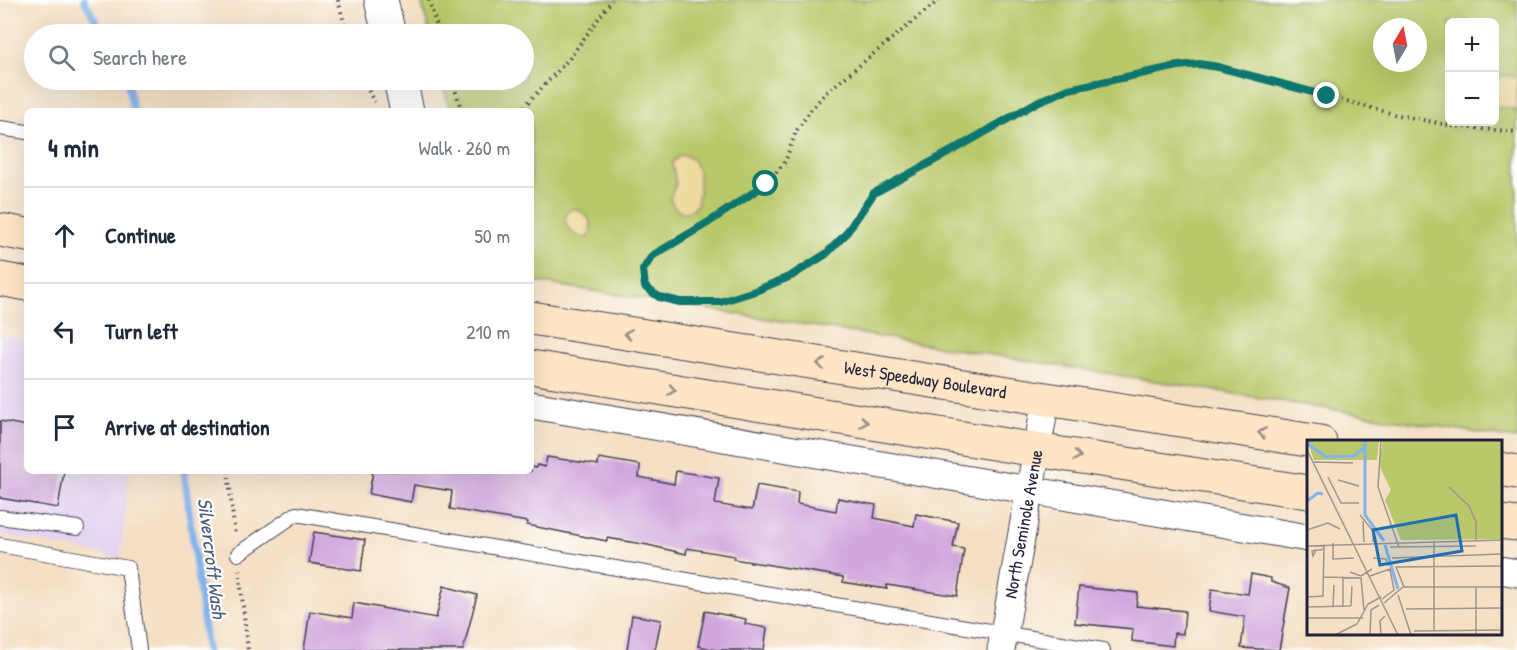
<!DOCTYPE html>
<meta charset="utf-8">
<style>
:root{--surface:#fff;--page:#f6f6f7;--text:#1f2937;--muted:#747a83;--line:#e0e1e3}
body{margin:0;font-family:"Patrick Hand",sans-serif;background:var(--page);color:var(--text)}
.controls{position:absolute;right:18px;top:18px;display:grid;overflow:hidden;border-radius:9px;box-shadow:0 6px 24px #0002}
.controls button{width:54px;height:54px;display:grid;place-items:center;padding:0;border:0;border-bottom:2px solid var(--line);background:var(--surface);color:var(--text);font:30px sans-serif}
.compass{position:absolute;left:1373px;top:18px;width:54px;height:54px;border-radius:50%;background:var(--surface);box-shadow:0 6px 24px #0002;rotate:10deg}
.stop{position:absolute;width:18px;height:18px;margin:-14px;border:4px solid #0f766e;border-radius:50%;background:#fff}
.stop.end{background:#0f766e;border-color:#fff;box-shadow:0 2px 6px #0008}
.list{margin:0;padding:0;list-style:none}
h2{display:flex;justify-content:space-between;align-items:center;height:78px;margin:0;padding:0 24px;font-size:26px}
h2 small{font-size:20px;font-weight:400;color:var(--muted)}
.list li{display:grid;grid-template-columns:39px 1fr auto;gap:18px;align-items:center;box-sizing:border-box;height:96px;padding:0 24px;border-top:2px solid var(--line)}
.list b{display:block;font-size:22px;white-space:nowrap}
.list em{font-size:20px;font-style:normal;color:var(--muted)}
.icon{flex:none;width:33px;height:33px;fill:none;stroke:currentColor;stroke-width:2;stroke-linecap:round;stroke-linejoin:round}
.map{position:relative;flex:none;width:1517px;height:650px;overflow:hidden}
.search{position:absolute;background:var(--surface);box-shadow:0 6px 24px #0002;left:24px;top:24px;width:510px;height:66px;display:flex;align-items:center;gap:15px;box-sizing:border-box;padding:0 21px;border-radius:33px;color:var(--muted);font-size:22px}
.panel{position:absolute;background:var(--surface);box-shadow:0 6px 24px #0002;left:24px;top:108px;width:510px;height:366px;border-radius:9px}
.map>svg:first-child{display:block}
</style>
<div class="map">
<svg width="1517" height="650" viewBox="0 0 1517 650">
<rect width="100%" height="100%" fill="#fdfcf7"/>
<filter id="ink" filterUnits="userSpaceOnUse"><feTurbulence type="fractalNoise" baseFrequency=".0167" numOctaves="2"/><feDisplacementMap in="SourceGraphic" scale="12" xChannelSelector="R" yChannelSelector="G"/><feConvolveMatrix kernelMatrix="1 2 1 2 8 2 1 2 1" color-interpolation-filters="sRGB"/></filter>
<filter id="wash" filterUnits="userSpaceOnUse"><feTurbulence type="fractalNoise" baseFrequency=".008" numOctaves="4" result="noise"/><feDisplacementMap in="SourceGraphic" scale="24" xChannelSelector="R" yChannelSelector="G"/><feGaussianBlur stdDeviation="1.35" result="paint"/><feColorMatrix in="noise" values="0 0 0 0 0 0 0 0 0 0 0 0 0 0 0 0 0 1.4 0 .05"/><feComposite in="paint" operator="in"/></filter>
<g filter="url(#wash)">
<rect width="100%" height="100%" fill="#f5e0c5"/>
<path fill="#e3d3f2" d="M0 335 27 339V471H130L120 558 0 534Z"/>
<path fill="#b9c86a" stroke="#6e7552" stroke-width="1.5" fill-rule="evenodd" d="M421 0H1517V439L531 281V111H450L442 80H524V34H430ZM1450 22H1494V122H1450ZM1382 27H1418V63H1382Z"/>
<path fill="#eeda9e" stroke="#887e6c" stroke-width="1.5" d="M1505 75 1517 77V110L1504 107 1495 109V78Z
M680 155C704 155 700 189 697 205 687 217 673 213 670 197L676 184 672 163Z
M573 208C588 213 596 224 587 238 572 238 555 219 573 208Z"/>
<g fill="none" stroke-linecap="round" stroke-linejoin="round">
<path stroke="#80b3ed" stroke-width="7" d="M84 0 103 34
M127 80 133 111
M184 471 207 650"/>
</g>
<g id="blocks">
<path fill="#d1a7de" d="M0 421 27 426V471H64L58 508 0 498Z
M547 457 598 465 599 458 640 465 639 477 674 484 676 471 719 478 715 504 752 510 757 485 798 492 797 504 836 511 838 498 876 505 874 518 914 526 916 514 958 522 953 547 964 549 957 596 887 585V589L843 582V577L733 559 734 556 687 548 686 554 648 545 607 538V541L527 525 528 522 450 509 452 491 414 485 411 502 369 494 373 471H531V467L536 468 537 465 545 467Z
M314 532 365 540 361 571 309 563Z
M1251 574 1271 578V582L1290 588 1279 650 1241 648 1245 617 1209 611 1212 589 1248 594Z
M444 586 477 595 463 650H304L310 611 352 618 354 603 436 618Z
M1079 587 1138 593 1136 606 1185 611 1183 634 1174 633 1173 646 1132 641 1133 629 1075 623Z
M705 611 746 619 745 624 767 628 764 650H716L698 646Z
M632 615 661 620 655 650H627Z"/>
</g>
</g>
<g filter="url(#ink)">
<use href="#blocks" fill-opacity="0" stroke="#423e50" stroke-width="1.5"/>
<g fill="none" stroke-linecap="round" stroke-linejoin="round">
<defs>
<path id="service" d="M0 128 27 132
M0 517 77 528
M0 545 128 568 139 650
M238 554 296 514 1103 650"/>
<g id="minor">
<path d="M531 405 1308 538"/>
<path d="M1500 570 1517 573"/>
<path id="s1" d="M1001 650 1046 399"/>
</g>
<path id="tertiary" d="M381 0 389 34
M400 80 407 111"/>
<g id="secondary">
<path d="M0 230 27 235"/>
<path d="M0 279 27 284"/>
<path id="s2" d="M531 318 1320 442"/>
<path d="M531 367 1036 450 1308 492"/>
<path d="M1500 469 1517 472"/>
<path d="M1500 522 1517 524"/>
</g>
</defs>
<use href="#service" stroke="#423e50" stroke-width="16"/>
<use href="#minor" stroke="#423e50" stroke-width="29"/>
<use href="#tertiary" stroke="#423e50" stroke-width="35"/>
<use href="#secondary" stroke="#423e50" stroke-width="35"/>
<path stroke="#423e50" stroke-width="4" stroke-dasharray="1.5 4.5" stroke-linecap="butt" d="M338 0 347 34
M429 0 439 34
M939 0 827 92 812 108 796 131 785 162 766 184 709 222 652 256 643 270 645 287 659 297 680 302H721L755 291 791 276 827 254 845 235 874 193 925 166 1039 101 1069 89 1178 67 1199 64 1218 67 1394 114 1452 126 1517 132
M363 80 374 102
M452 80 462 111
M520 111 569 59 612 0
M228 471 235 536
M239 570 248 650"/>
<use href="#service" stroke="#fff" stroke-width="14"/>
<use href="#minor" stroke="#fff" stroke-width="27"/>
<use href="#tertiary" stroke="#fff" stroke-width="33"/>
<use href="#secondary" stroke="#fde5c5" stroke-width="33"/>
</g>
<defs><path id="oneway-chevron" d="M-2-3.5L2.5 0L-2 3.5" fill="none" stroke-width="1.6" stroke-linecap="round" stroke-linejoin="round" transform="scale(1.5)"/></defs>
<g stroke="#9a8d87">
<use href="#oneway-chevron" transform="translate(628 334) rotate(-171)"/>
<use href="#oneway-chevron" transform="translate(821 364) rotate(-171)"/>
<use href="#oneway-chevron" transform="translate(672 390) rotate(9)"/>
<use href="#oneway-chevron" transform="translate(864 422) rotate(9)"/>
<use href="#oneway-chevron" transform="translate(1262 433) rotate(-171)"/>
<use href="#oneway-chevron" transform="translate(1077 456) rotate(9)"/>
</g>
</g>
<g fill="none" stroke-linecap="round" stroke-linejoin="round" filter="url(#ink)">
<path stroke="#0f766e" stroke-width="8" d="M766 184 709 222 652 256 643 270 645 287 659 297 680 302H720L755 291 791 276 826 254 845 235 874 193 957 148 1039 101 1069 89 1178 66 1199 64 1218 67 1327 96"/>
</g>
<g text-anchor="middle" stroke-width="4.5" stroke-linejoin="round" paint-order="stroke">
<g font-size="18" fill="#22223b" stroke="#fdfcf7">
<text dy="6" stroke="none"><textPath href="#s2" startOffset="399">West Speedway Boulevard</textPath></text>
<text dy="6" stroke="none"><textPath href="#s1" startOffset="128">North Seminole Avenue</textPath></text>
</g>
<g font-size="20" font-style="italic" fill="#485c82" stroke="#fdfcf7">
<text transform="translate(212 558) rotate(83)" y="7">Silvercroft Wash</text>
</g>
</g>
<g transform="translate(1307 440)">
<rect width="195" height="195" fill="#f5e0c5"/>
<path d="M0 0H72L70 20H7ZM76 0H195V99L94 100 78 60 84 50 72 25Z" fill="#b9c86a"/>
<path fill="none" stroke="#80b3ed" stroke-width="3" d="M58 0V75L77 101M0 3 19 17 47 16 57 8M0 61 11 53 16 54M78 105 91 149"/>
<path fill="none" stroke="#a1948e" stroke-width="1.5" d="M74 0 71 47 92 107M0 10 91 195M7 22 46 23M21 37 34 63H52M31 40 52 46M142 47 162 66 169 82V101M53 75 66 91V102M56 81 57 102M0 90 21 83 33 89M127 101V190M26 103V119L47 118M0 106 195 100M83 107 169 106M9 110 6 116 5 111 9 110H14L17 108M66 118 79 119 81 126M85 118 195 114M195 126 89 127 97 147H195M43 132 54 136 65 129M63 136 83 129 87 150 75 159M17 137 54 138 57 170M169 147V195M91 155 104 195M0 157 16 156 17 105M77 163 96 147M44 166 45 146M0 167 44 166M26 167 27 145M36 167V137M99 169 195 168M0 178H56M107 191 195 190M28 195 50 184 61 164 74 157M63 195 64 170 72 165M74 195 73 181 78 176"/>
<path fill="#1f6fb2" fill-opacity="0.15" stroke="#1f6fb2" stroke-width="3" d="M149 75 155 111 73 125 66 90Z"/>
<rect width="195" height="195" fill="none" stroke="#22223b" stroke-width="3"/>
</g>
</svg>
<div class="controls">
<button>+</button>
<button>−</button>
</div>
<svg class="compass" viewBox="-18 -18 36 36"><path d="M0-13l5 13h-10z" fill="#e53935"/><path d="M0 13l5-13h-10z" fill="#747a83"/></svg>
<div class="stop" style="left:766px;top:184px"></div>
<div class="stop end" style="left:1327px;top:96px"></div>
<div class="search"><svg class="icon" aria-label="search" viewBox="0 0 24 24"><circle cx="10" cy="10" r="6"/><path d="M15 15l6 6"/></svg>Search here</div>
<section class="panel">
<h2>4 min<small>Walk · 260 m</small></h2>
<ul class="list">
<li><svg class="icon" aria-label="ahead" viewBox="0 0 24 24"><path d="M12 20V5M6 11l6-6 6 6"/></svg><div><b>Continue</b></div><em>50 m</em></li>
<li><svg class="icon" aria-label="left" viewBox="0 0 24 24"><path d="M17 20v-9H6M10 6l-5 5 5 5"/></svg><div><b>Turn left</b></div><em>210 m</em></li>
<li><svg class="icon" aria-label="arrive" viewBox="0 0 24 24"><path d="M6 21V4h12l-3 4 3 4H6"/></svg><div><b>Arrive at destination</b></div></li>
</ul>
</section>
</div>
